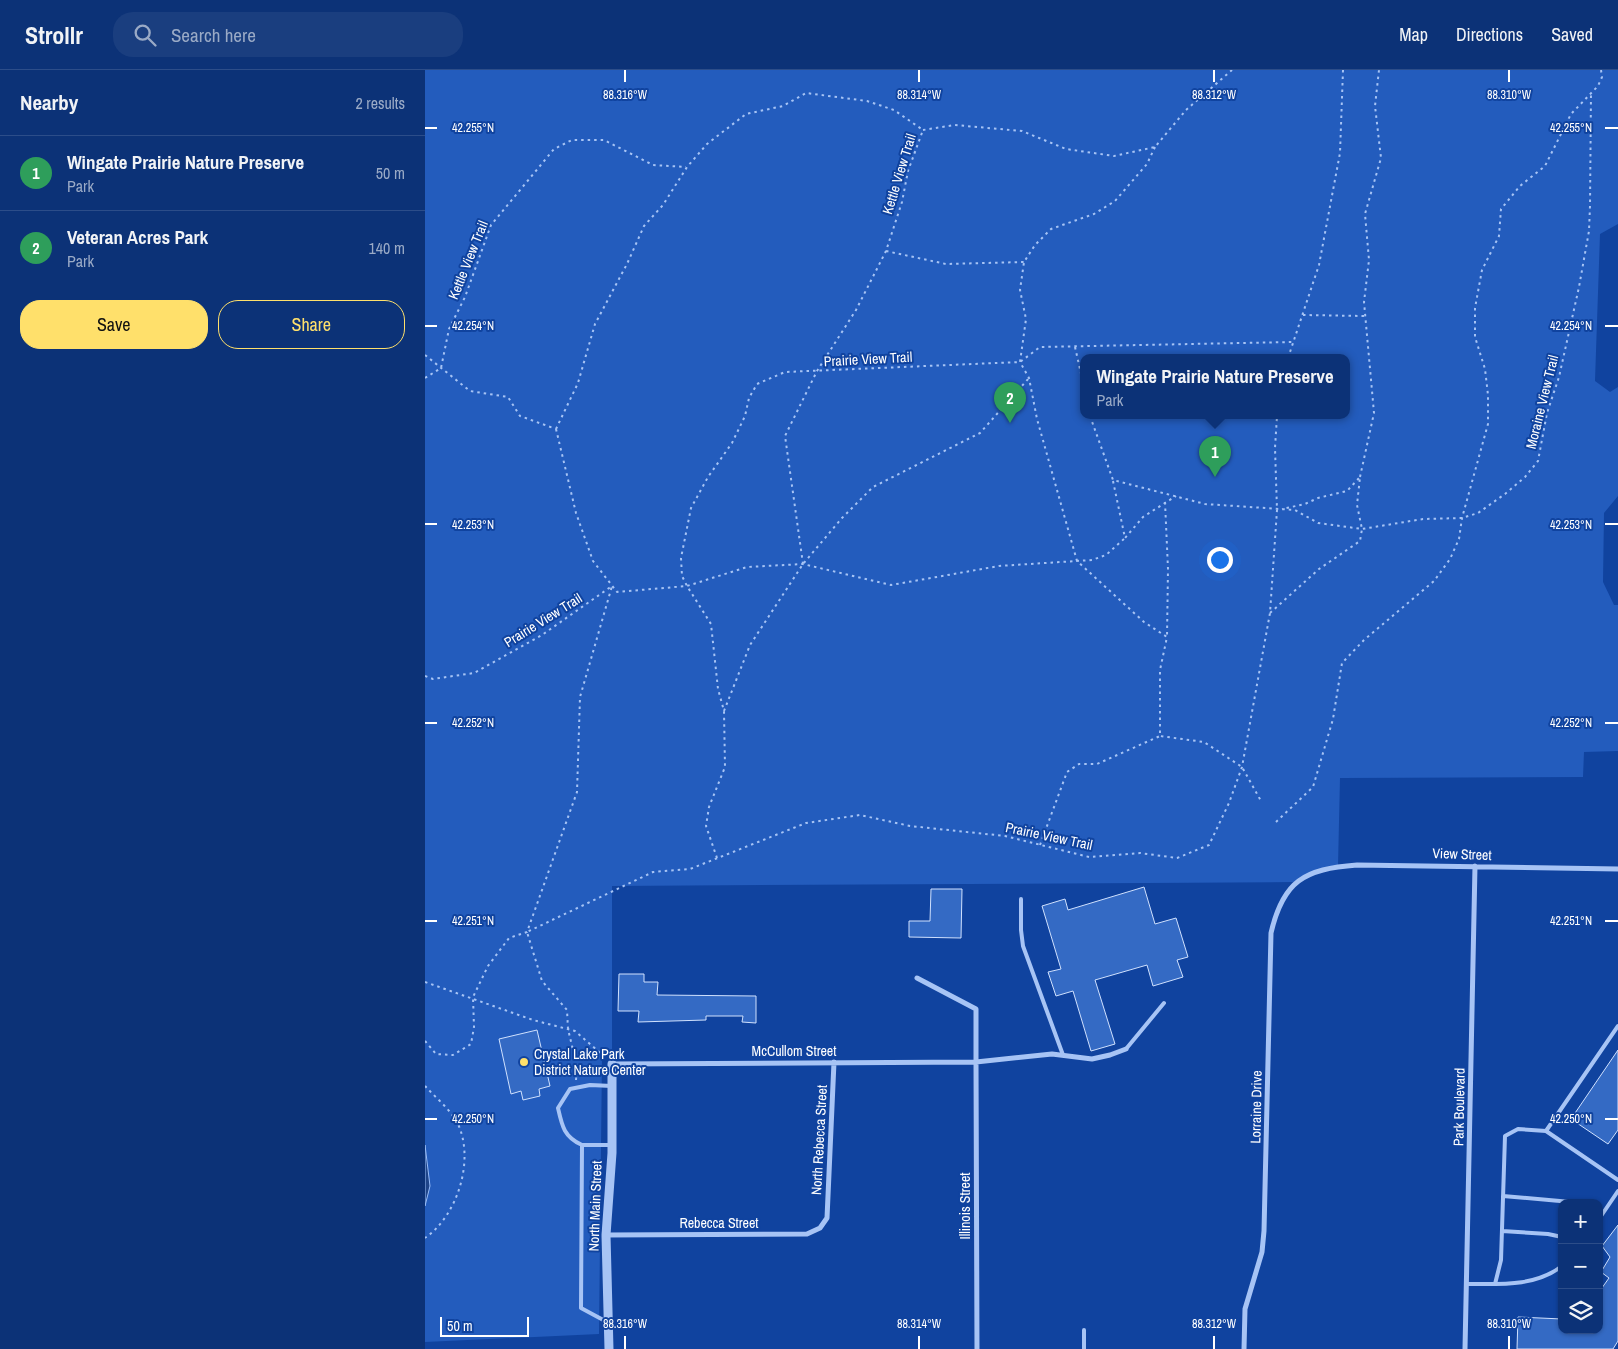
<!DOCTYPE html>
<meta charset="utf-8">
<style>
:root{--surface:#0c3277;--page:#1a3e7f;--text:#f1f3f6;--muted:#9aaac6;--line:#2c4d89;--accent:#ffe06b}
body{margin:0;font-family:"Archivo Narrow",sans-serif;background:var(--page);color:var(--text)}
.controls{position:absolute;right:15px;bottom:15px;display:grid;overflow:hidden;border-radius:10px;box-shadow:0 1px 4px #0004}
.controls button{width:45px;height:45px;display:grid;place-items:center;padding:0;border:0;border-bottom:1px solid var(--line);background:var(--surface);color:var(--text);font:25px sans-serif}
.scale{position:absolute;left:15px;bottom:12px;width:89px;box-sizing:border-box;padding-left:5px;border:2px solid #fff;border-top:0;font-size:14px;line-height:18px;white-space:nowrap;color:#fff;-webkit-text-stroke:4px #10439f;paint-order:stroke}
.you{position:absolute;left:794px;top:489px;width:18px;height:18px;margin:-12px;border:4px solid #fff;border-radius:50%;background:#1a73e8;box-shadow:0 0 0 8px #1a73e833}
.badge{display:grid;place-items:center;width:32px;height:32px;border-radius:50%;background:var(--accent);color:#fff;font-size:16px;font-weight:700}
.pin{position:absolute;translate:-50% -41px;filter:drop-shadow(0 1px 2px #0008)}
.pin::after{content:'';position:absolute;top:26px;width:18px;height:15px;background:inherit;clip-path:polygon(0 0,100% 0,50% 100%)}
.popup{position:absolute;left:655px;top:284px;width:270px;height:65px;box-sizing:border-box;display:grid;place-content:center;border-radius:10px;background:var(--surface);filter:drop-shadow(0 1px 4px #0005);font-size:16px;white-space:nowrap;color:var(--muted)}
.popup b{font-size:19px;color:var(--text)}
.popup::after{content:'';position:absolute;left:50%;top:100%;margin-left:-10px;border:10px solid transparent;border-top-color:var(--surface)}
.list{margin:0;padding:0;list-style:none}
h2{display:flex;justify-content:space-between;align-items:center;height:65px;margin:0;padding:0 20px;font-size:21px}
h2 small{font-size:16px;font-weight:400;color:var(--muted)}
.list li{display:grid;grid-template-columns:32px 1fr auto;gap:15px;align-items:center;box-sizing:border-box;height:75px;padding:0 20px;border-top:1px solid var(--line)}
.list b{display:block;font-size:19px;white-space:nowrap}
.list p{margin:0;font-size:16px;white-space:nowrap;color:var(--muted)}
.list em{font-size:16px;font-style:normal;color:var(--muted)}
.actions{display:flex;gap:10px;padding:15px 20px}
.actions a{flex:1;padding:11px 0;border:1px solid var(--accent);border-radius:20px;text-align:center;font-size:18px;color:var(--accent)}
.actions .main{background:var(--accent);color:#111}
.icon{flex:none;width:28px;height:28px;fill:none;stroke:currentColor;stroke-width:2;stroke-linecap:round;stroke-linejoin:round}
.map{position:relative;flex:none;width:1193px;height:1279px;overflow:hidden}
header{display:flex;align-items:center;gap:30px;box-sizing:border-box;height:70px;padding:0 25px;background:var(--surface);border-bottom:1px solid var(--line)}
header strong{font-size:24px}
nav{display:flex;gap:28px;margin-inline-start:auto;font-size:18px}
.search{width:350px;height:45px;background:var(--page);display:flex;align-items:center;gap:12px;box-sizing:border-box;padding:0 18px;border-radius:20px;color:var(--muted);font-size:19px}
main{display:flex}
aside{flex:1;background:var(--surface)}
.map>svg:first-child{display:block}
</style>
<header>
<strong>Strollr</strong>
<div class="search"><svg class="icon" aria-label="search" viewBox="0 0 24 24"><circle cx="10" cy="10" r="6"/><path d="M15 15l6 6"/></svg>Search here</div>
<nav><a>Map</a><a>Directions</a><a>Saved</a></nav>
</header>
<main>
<aside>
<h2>Nearby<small>2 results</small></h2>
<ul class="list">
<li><span class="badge" style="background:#2e9e5b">1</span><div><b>Wingate Prairie Nature Preserve</b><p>Park</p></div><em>50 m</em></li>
<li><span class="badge" style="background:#2e9e5b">2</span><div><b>Veteran Acres Park</b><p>Park</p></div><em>140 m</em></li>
</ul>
<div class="actions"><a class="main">Save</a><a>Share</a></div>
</aside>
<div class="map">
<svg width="1193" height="1279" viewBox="0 0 1193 1279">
<rect width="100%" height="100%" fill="#10439f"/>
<path fill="#235cbd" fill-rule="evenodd" d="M0 0H1193V154L1175 164 1170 311 1185 322 1193 317V426L1179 443 1178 512 1189 535H1193V681L1159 682 1158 707 915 708 913 796 897 799 872 812 187 816V986L177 987 174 1264 0 1272ZM659 288H921V346H659Z"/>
<path fill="#1e4489" stroke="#99bdf8" d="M0 1075 5 1116 0 1136Z"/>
<path fill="#346ac4" stroke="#d0e1fe" d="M719 817 730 854 751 848 763 887 752 890 758 907 728 916 722 895 670 910 690 974 666 981 648 921 631 926 623 902 636 899 617 836 640 829 643 840Z
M506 819H537L536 868 484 867V851H505Z
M194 904H219V912H233L232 925 331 926V953L317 952 318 946H281V950L213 952 214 941H193Z
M112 960 125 1016 114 1019 115 1026 98 1030 96 1021 86 1024 74 969Z
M1193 980V1060L1183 1074 1146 1049Z
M1193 1155V1271L1188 1279H1092L1093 1247 1137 1249V1260H1174V1222L1184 1208 1176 1202 1185 1187 1177 1176Z"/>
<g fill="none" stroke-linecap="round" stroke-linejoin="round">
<path stroke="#a7c4f5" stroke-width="2" stroke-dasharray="2.5 4" stroke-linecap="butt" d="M498 60 530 55 597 61 641 79 689 86 730 77 761 40 807 0
M730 77 722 94 690 131 669 144 626 159 610 175 599 192 595 220 601 249 595 292 604 308 612 349 652 491 719 552 742 567 735 600V666L779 672 817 697 836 731
M461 181 521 194 599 192
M878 245 940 246
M650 277 659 317
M0 285 45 321 83 327 95 346 131 359
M863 288 894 195 915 83 918 0
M0 308 16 298 24 259 40 227 66 155 129 79 147 70H179L228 95 261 97
M665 346 688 410 780 434 870 440 893 453 937 459 998 449 1037 448 1053 443 1080 424 1100 407 1113 391 1122 343 1134 307 1154 217 1164 161 1165 136 1166 23
M131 359 151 443 168 491 192 522 262 516 322 497 378 494 466 515 574 496 667 490 681 485 700 468
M131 359 153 313 170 254 202 194 219 156 238 135 262 97 282 74 321 44 358 36 381 23 442 31 469 40 498 60
M935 407 949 343 939 232 944 190 940 144 956 88 950 36 954 0
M688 411 700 468 718 447 751 426
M740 432 743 499 742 567
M378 494 360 366 392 301 431 240 461 181 477 132 483 101 498 60
M845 543 894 499 935 471 937 459 932 435 935 407 922 421 893 428 880 434 857 439
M0 606 8 609 49 603 117 565 187 516
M299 641 325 575 378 494 417 448 448 417 555 363 604 308
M851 752 888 717 908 649 917 593 939 570 1009 511 1025 489 1034 469 1037 448 1063 354V325L1060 299 1050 267V238L1057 200 1074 166 1076 139 1095 116 1120 96 1146 44 1173 16 1177 7 1176 0
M615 775 642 702 654 694H672L735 666
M292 788 281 756 284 737 300 697 299 641 293 619 286 554 262 516 257 506 256 488 266 438 283 407 307 373 320 346 324 328 332 314 360 302 595 292 615 277 867 272
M0 912 108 950 150 961 180 987
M0 971 11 984 28 985 46 974 49 957 48 927 63 896 84 868 102 862 152 722 155 627 187 516
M151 1010 152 997 143 959 142 940 117 911 102 862 228 802 265 799 381 753 435 745 485 756 580 766 664 787 715 783 752 788 784 775 804 733 817 697 845 543 852 440 850 378 852 346
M0 1016C11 1028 26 1040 33 1054 50 1091 32 1146 0 1168"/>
<path stroke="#a7c4f5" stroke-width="4" d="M596 829V860L598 876 638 985
M1193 956 1121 1061 1193 1110
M701 979 739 933
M157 1075H187
M1078 1126 1157 1133
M1174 1149 1193 1121
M1077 1161 1123 1164 1137 1167
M1041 1214C1074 1214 1110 1217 1137 1196
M1070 1214 1076 1190 1080 1066 1093 1059 1121 1061
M182 1252 156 1238 157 1075C139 1067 137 1056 133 1038L145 1019 165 1015 187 1016
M659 1260V1279"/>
<path stroke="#a7c4f5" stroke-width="5" d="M492 908 551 939V992L627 984 667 989 685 985 701 979
M187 994 551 992 552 1279
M181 1165 382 1164 395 1158 402 1148 409 992
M819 1279 820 1239 837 1182 839 1161 846 863C858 811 879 799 932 795L1193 799
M1040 1279 1050 796"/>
<path stroke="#a7c4f5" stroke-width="9" d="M184 1279 181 1165 187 1083V994"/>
</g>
<path fill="none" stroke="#fff" stroke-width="2" d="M200 0V12M494 0V12M789 0V12M1084 0V12M0 58H12M1180 58H1193M0 256H12M1180 256H1193M0 454H12M1180 454H1193M0 653H12M1180 653H1193M0 851H12M1180 851H1193M0 1049H12M1180 1049H1193M200 1266V1279M494 1266V1279M789 1266V1279M1084 1266V1279"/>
<circle fill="#ffe06b" stroke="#10439f" stroke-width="2" cx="99" cy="992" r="5"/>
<g text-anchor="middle" stroke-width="4" stroke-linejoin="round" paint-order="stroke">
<g font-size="14" fill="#fff" stroke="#10439f">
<text transform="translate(474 104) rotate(-73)" y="5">Kettle View Trail</text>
<text transform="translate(43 190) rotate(-68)" y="5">Kettle View Trail</text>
<text transform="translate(443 289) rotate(-3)" y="5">Prairie View Trail</text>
<text transform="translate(1117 332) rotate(-76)" y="5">Moraine View Trail</text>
<text transform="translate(118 550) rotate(-32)" y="5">Prairie View Trail</text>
<text transform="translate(624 766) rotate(12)" y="5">Prairie View Trail</text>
<text transform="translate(1037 784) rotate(2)" y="5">View Street</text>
<text x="369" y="986">McCullom Street</text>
<text transform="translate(831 1037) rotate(-89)" y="5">Lorraine Drive</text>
<text transform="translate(1034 1037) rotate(-89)" y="5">Park Boulevard</text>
<text transform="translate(394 1070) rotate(-87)" y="5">North Rebecca Street</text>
<text transform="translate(170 1136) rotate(-88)" y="5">North Main Street</text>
<text transform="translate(540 1136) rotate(-90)" y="5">Illinois Street</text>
<text x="294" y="1158">Rebecca Street</text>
</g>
<g font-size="14" fill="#fff" stroke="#10439f" text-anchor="start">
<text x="109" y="989">Crystal Lake Park<tspan x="109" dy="16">District Nature Center</tspan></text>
</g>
</g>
<g font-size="12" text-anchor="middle" fill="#fff" stroke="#10439f" stroke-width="4" stroke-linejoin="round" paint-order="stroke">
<text x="200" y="29">88.316°W</text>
<text x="494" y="29">88.314°W</text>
<text x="789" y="29">88.312°W</text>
<text x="1084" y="29">88.310°W</text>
<text x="48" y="62">42.255°N</text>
<text x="1146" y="62">42.255°N</text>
<text x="48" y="260">42.254°N</text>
<text x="1146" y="260">42.254°N</text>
<text x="48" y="459">42.253°N</text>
<text x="1146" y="459">42.253°N</text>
<text x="48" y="657">42.252°N</text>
<text x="1146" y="657">42.252°N</text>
<text x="48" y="855">42.251°N</text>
<text x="1146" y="855">42.251°N</text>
<text x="48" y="1053">42.250°N</text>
<text x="1146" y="1053">42.250°N</text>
<text x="200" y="1258">88.316°W</text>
<text x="494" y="1258">88.314°W</text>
<text x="789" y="1258">88.312°W</text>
<text x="1084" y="1258">88.310°W</text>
</g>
</svg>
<div class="controls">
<button>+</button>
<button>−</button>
<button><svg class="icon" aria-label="layers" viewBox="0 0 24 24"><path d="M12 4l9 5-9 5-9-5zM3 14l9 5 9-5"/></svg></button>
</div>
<div class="scale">50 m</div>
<div class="you"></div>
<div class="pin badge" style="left:790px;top:407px;background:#2e9e5b">1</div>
<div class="popup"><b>Wingate Prairie Nature Preserve</b>Park</div>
<div class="pin badge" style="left:585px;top:353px;background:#2e9e5b">2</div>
</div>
</main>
